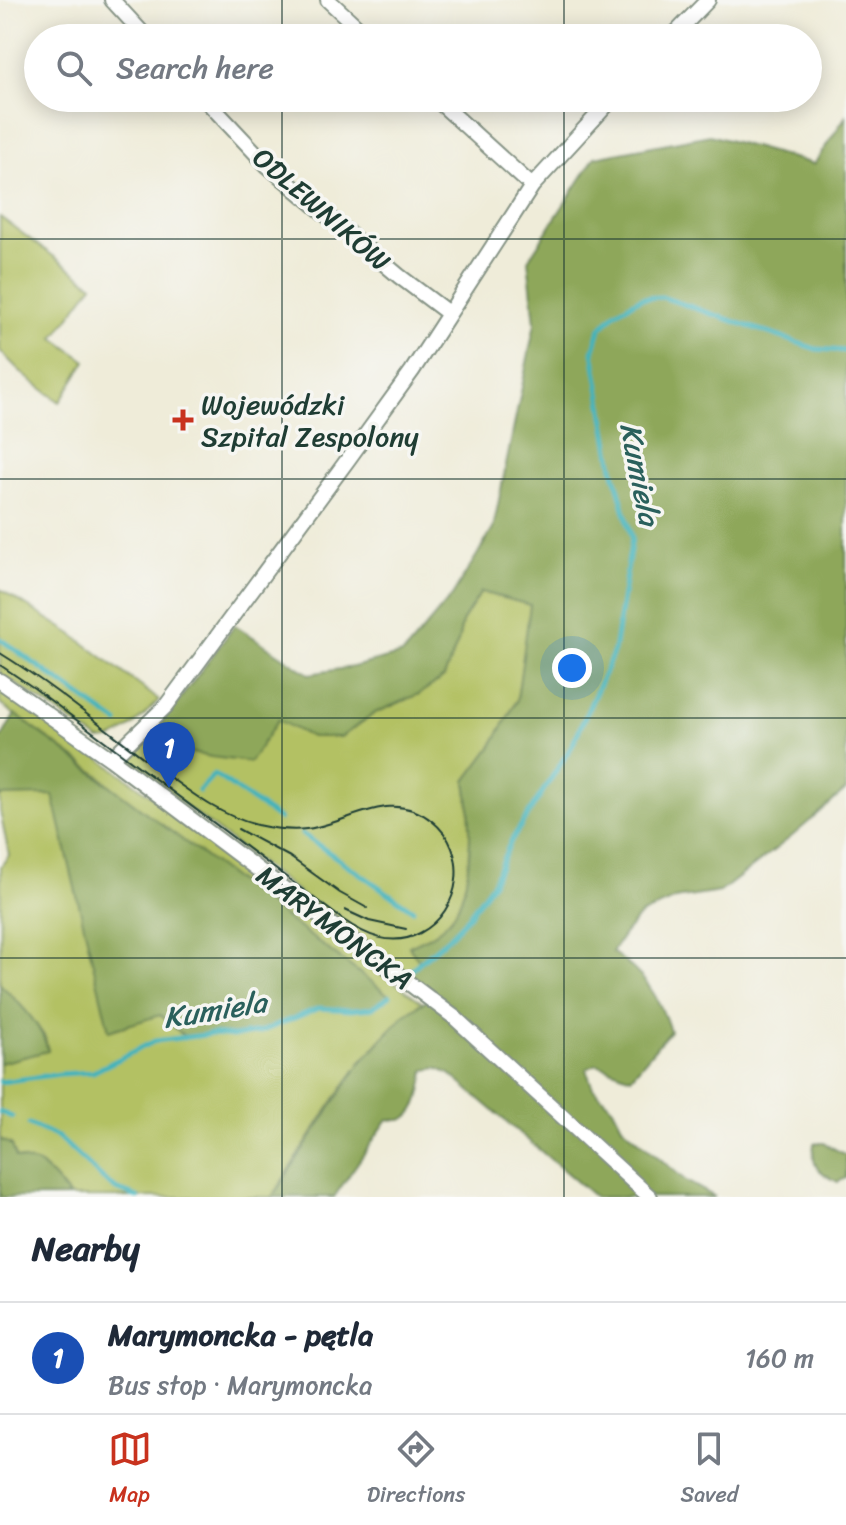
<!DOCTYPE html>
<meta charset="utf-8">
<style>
:root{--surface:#fff;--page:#f6f6f7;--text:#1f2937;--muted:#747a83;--line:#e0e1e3;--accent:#c8321e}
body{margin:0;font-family:Sriracha,sans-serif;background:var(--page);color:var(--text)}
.you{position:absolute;left:572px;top:668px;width:28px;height:28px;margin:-20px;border:6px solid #fff;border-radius:50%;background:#1a73e8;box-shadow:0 0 0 12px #1a73e833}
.badge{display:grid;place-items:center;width:52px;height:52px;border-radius:50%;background:var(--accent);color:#fff;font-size:26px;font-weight:700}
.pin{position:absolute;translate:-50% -66px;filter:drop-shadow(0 2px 4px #0008)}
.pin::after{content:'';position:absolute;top:42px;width:28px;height:24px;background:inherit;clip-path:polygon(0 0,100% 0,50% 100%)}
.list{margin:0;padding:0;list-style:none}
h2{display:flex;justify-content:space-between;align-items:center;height:104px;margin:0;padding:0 32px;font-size:34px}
h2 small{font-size:26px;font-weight:400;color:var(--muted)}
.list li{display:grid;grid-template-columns:52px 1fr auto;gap:24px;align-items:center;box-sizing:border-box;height:112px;padding:0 32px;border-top:2px solid var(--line)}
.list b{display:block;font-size:30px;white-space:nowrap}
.list p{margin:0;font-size:26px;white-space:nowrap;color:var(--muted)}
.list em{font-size:26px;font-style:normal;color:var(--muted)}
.icon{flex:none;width:44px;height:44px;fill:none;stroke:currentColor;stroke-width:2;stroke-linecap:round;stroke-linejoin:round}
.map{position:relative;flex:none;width:846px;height:1197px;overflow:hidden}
.search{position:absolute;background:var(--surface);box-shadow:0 4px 20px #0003;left:24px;right:24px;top:24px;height:88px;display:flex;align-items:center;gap:20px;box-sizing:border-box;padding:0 28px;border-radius:44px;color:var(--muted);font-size:30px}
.sheet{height:216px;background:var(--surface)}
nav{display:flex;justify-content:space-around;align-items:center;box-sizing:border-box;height:112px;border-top:2px solid var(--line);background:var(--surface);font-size:22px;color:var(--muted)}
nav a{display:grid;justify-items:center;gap:4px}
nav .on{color:var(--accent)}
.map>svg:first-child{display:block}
</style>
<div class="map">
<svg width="846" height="1197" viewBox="0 0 846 1197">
<rect width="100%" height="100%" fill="#f6f6f2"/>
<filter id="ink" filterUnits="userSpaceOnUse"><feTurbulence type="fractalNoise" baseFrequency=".0125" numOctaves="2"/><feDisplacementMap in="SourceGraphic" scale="16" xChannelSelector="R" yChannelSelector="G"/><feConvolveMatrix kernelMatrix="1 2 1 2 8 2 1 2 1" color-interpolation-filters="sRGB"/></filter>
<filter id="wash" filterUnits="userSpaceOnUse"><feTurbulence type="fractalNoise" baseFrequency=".006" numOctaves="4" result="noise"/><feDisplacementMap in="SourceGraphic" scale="32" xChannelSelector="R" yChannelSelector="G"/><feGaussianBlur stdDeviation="1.8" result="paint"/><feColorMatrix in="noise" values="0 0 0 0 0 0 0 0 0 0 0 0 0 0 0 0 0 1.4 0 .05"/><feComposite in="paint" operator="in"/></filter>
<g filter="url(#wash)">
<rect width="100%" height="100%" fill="#efecd9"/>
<path fill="#b3c164" stroke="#697f4c" stroke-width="2" d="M0 217 93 285 54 338 86 361 60 402 25 376 0 351Z
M0 589 72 634 159 700C144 715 121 742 99 740L0 673Z
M481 592 531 605 517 700 492 746 466 781C472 818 474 887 451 918 441 931 424 939 409 946L420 962 408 972 349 931 137 769C123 749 137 743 151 730L175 743 183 751 278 719 311 737H341L375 713 419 694 458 642 462 622Z
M0 689 129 779 253 873 342 944 422 1002C359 1048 315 1131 272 1197H70L54 1178 39 1164 16 1158 12 1145 0 1139V1063L48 1050 45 1037 33 1020 0 984 1 866 9 855 0 811V796L53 794 160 1015 184 1036 213 1034 233 1036 260 1032 319 1008 351 1010 100 776 0 704Z"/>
<path fill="#8ea75a" stroke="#567247" stroke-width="2" d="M846 116V790L791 837 720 892 675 899 640 915 624 934 612 952C645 975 658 994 670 1031L631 1077 597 1064 586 1069 593 1088 613 1108 622 1126 686 1181 715 1197H595L450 1074 437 1068 425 1070C422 1086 420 1115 401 1120 400 1120 389 1120 388 1119L334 1197H272L360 1063 404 1015 436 994 408 972 420 962 409 946C424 940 440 932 451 918 474 888 472 817 466 781L492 746 517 700 530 605 481 592 462 622 458 642 444 677 419 694 375 713 341 737H311L278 720 250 762 211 757 183 751 175 743 151 731 171 711 235 625 309 674 353 667 403 654 452 596 493 529 535 323 528 260 595 157 710 135 814 164Z
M15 714 390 996 372 1008 351 1010 319 1008 260 1032 233 1036 213 1034 184 1036 160 1015 109 1031 53 795 0 796V737H2Z
M0 984C19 1003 42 1024 48 1051L0 1063Z
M0 1139 12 1145 16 1158 39 1164 54 1178 70 1197H0Z
M814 1143H824L846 1155V1178L838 1182C818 1171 811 1168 814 1143Z"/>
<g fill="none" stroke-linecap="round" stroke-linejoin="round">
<path stroke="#43b3bb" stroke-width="5" d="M0 639 118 723
M199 791 214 774 279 819
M302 834 413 910
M408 972 444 942 468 917 493 882 511 841 572 746 614 651 632 538 613 468 593 352 600 329 616 312 641 298 662 297 816 349 846 351
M0 1082 60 1074 93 1072 155 1041 213 1034 233 1036 260 1032 319 1008 351 1010 372 1008 390 996
M0 1112 12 1117
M29 1124 58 1137 103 1179 116 1189 138 1197"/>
</g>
</g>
<g filter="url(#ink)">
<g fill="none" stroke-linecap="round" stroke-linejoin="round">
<defs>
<path id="minor" d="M112 0 147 38
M328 0 369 38
M671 38 708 0
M204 98 267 165 399 276 448 313
M435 98 532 186
M0 681 111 759 454 1017 650 1197
M111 759 166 706 349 458 412 371 532 186 613 98"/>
</defs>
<use href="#minor" stroke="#879486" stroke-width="18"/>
<use href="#minor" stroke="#fff" stroke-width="14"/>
<path stroke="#1f3d34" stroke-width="2" d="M0 653C55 687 105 729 157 768 189 791 218 815 257 825 275 829 298 832 317 827 358 818 393 790 432 821 470 851 462 911 420 933 392 948 365 935 342 919L34 688 0 665
M238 829 290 857 340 893 367 908
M345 910 369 921 406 929"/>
</g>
</g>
<path fill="none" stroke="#1f3d34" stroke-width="2" stroke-opacity="0.55" d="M282 0V38M564 0V38M282 98V1197M564 98V1197M0 239H846M0 479H846M0 718H846M0 958H846"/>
<path fill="#c8321e" stroke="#f6f6f2" stroke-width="3" d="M179 408h8v8h8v8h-8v8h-8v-8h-8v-8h8z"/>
<g text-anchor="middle" stroke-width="7" stroke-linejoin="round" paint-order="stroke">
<g font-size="28" fill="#1f3d34" stroke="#f6f6f2">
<text transform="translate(322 209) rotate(41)" y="10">ODLEWNIKÓW</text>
<text transform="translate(335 927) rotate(37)" y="10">MARYMONCKA</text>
</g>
<g font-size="28" fill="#1f3d34" stroke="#f6f6f2" text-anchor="start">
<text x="201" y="414">Wojewódzki<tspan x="201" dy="32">Szpital Zespolony</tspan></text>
</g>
<g font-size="30" font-style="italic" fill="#2a605c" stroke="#f6f6f2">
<text transform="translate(640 474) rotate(79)" y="10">Kumiela</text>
<text transform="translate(215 1010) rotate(-9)" y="10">Kumiela</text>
</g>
</g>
</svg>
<div class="you"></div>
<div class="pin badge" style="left:169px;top:788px;background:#1a4fb4">1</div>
<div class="search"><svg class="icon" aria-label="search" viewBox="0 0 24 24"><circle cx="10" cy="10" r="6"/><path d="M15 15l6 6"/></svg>Search here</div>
</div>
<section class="sheet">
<h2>Nearby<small></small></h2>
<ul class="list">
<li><span class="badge" style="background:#1a4fb4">1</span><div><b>Marymoncka - pętla</b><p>Bus stop · Marymoncka</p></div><em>160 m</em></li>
</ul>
</section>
<nav>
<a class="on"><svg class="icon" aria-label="map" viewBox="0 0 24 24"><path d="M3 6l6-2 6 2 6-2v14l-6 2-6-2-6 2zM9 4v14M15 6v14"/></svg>Map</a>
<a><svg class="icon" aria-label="directions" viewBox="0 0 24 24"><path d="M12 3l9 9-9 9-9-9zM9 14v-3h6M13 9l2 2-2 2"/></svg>Directions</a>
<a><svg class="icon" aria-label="saved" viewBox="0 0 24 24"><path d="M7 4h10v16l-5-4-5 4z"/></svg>Saved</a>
</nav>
